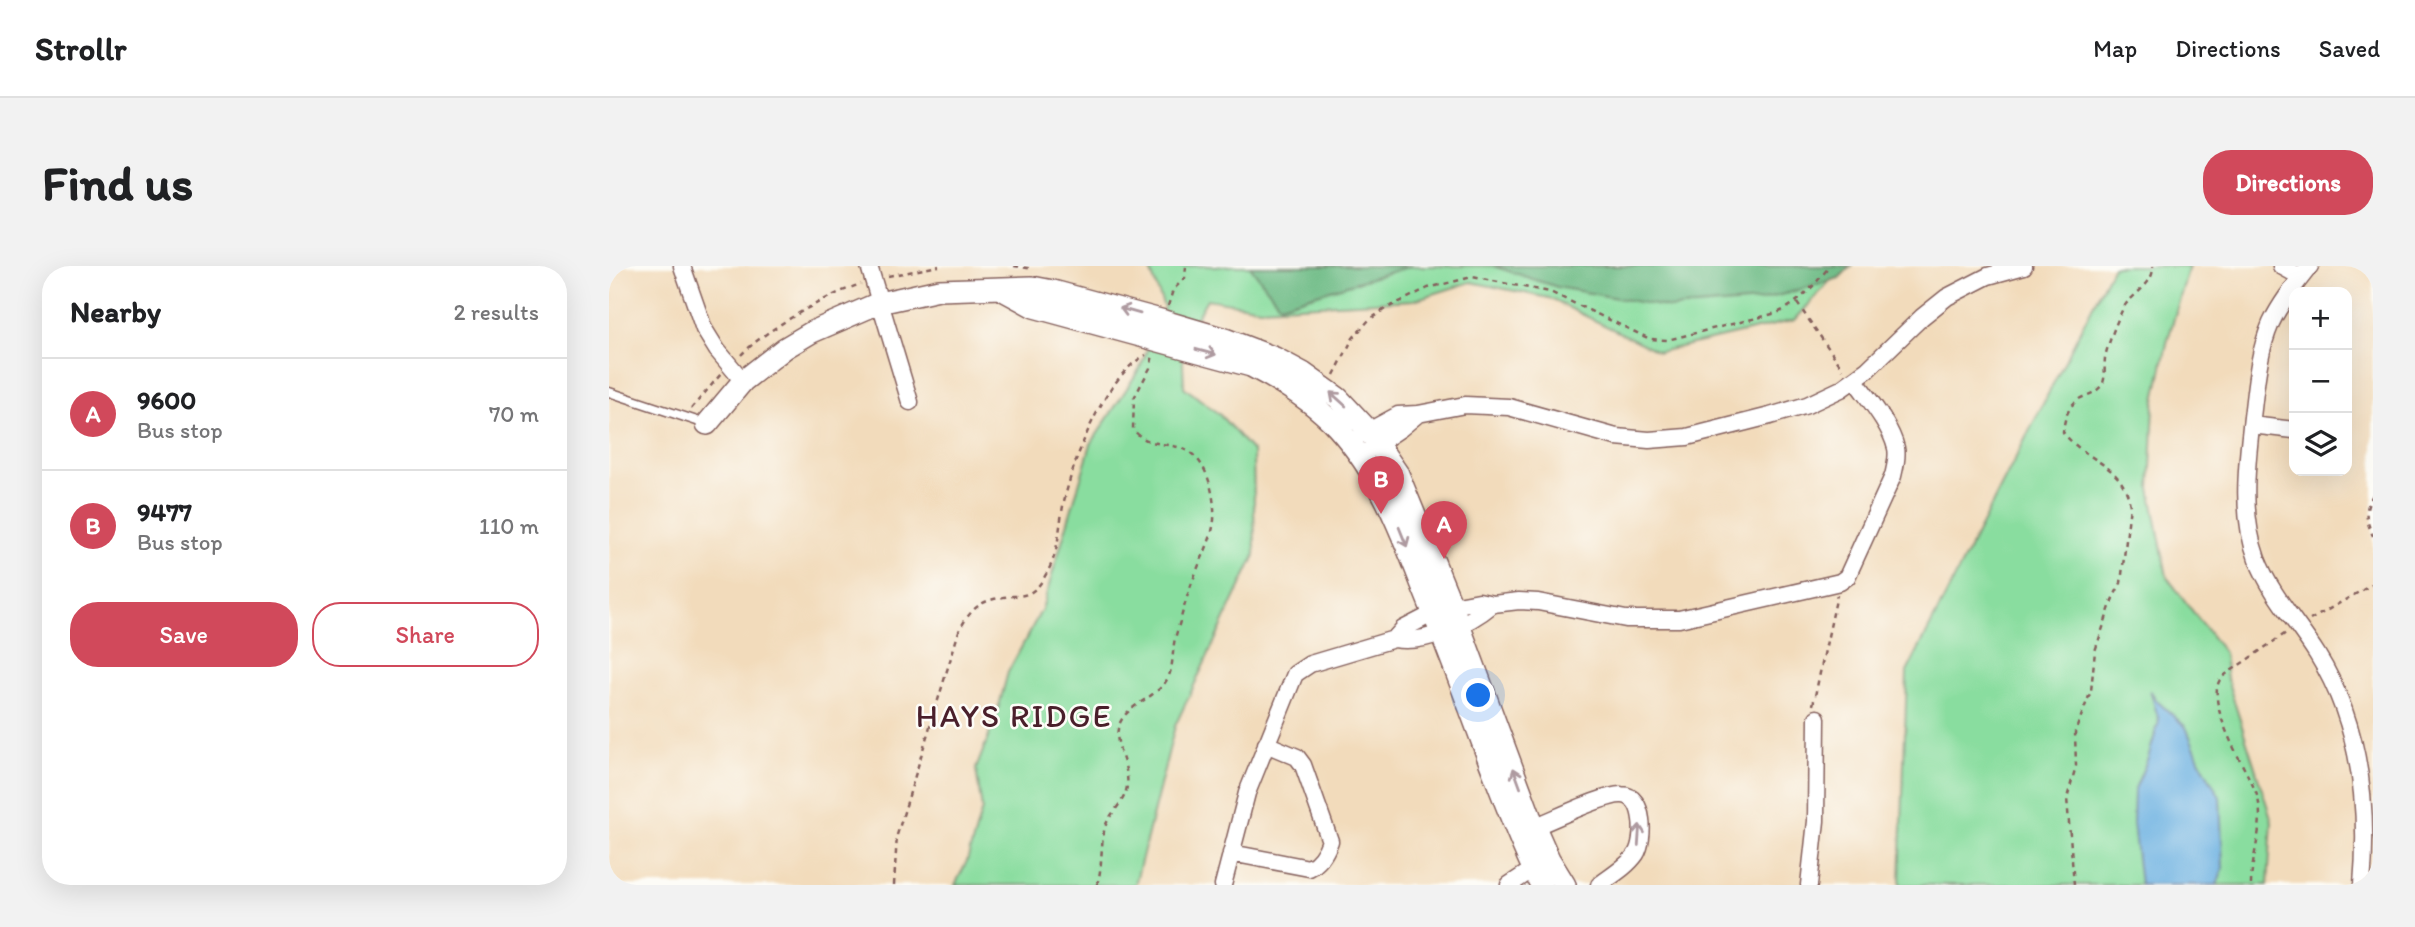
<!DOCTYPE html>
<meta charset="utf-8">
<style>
:root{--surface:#fff;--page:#f2f2f2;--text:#202124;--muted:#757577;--line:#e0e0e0;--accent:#d1495b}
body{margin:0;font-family:Itim,sans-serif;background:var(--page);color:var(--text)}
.controls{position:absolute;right:21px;top:21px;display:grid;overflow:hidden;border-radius:14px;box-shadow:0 7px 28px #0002}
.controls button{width:63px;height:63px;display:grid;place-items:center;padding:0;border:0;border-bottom:2px solid var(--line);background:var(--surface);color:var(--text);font:35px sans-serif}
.you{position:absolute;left:870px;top:430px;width:24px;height:24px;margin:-18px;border:5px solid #fff;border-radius:50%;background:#1a73e8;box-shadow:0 0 0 10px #1a73e833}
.badge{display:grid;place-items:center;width:46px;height:46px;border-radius:50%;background:var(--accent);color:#fff;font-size:23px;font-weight:700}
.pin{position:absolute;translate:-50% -58px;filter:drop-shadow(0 2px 4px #0008)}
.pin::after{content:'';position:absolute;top:37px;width:24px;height:21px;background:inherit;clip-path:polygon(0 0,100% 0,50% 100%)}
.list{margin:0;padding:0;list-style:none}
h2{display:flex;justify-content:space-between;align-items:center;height:91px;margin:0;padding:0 28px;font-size:30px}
h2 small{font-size:23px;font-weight:400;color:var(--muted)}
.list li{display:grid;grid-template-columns:46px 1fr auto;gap:21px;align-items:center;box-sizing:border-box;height:112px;padding:0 28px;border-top:2px solid var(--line)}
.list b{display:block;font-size:26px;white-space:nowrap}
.list p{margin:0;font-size:23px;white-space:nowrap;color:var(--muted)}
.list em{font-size:23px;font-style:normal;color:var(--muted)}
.actions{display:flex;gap:14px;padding:21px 28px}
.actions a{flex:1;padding:16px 0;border:2px solid var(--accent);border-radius:28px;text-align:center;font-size:24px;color:var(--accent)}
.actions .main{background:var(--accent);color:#fff}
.icon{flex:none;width:38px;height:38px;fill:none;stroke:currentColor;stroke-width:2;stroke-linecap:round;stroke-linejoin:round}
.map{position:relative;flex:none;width:1764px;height:619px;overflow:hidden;border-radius:28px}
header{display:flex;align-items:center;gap:42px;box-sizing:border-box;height:98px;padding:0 35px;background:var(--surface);border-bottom:2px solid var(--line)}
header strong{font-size:33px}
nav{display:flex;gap:38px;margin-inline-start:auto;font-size:24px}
.intro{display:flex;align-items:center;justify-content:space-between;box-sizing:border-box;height:168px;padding:0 42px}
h1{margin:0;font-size:49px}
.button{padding:18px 32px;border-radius:28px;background:var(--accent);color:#fff;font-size:24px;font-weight:700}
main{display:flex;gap:42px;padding:0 42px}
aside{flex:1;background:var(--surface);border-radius:28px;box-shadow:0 7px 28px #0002}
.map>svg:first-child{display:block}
</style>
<header>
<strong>Strollr</strong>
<nav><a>Map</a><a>Directions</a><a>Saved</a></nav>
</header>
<div class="intro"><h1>Find us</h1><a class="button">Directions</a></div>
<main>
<aside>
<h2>Nearby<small>2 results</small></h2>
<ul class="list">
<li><span class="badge">A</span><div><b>9600</b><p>Bus stop</p></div><em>70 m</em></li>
<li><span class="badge">B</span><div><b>9477</b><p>Bus stop</p></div><em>110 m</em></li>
</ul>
<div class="actions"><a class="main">Save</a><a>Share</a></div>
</aside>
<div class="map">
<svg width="1764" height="619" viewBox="0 0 1764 619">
<rect width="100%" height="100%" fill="#fdfcf7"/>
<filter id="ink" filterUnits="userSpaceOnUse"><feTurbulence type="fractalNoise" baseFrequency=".0143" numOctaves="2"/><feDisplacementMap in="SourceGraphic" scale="14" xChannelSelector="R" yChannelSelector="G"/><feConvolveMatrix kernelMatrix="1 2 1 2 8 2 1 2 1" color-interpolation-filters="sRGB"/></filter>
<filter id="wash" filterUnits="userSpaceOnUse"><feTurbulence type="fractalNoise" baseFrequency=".00686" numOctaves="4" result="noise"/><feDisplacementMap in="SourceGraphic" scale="28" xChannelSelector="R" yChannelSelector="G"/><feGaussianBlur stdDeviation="1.57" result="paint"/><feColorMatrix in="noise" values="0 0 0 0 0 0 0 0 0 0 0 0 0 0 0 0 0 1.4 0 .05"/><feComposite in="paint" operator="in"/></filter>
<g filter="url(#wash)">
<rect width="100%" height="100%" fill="#f2dbbb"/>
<path fill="#89dd9f" stroke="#6a7e65" stroke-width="2" d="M538 0H1234L1186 54 1050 86 940 32 862 16 805 34 651 42 598 33 573 76 575 121 611 149 644 186 646 289 566 460 526 619H346L358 595 373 543 367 503 387 451 399 406 433 343 482 178 531 102 555 41 540 1Z
M1504 0H1580L1558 77 1545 139 1541 222 1558 311 1615 387 1618 413 1663 555 1659 619H1291L1298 406Z"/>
<path fill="#6ebc86" stroke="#5c6e58" stroke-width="2" d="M641 0H802L671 39Z
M884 0H1242L1230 12 1151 35 1062 42 948 21Z"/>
<path fill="#6bb0e1" stroke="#5a6886" stroke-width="2" d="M1541 424 1548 435 1577 461 1590 493 1611 531 1614 602 1608 619H1531L1524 557 1525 525 1539 492 1550 455Z"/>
</g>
<g filter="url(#ink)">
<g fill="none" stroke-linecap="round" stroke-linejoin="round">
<defs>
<path id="lane" d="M0 126 97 158"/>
<path id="street" d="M73 0 95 63 108 84 134 115
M260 0 301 136
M1672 0 1692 11
M1701 0C1687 18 1672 36 1662 57 1649 87 1647 119 1643 151 1638 198 1631 247 1648 293 1662 329 1688 356 1708 388 1751 457 1760 539 1753 619
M1642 159 1685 164
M752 169 789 149 809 148 856 139 900 141 1007 171 1040 174 1078 171 1161 150 1198 139 1232 123 1258 104 1313 51 1338 31 1379 10 1415 0
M760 184 791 163 809 148
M785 373C816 379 860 358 884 338
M917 564C938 557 994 528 1013 529 1036 529 1036 574 1027 588 1018 601 1002 610 990 619
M622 587 700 602C711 597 717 586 721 575L694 499 688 491 657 478
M614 619 638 527 686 408 701 398 785 373 794 363 825 347 843 340 870 335 884 338 910 335 929 336 1017 353H1070L1218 319 1231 316 1238 311 1284 210C1286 201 1289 191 1287 182 1281 158 1260 134 1246 114
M900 619 932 598
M1200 619 1207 555 1208 452"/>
<path id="secondary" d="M392 23 425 41 642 100C673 116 704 135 728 161 770 207 791 262 813 319 837 378 859 437 881 497 897 538 912 580 932 619
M98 158 134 115 176 82 203 66 270 37 330 24 423 21 444 25 555 55 616 73 666 92 694 107 729 132 759 164 789 208 843 340 921 550 940 593 956 619"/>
</defs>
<use href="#lane" stroke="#85615d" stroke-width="11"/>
<use href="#street" stroke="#85615d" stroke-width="19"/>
<use href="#secondary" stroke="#85615d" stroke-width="24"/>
<path stroke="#85615d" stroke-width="2.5" stroke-dasharray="5 5" stroke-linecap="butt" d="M405 0 424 3
M279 10 330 0
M1188 37 1234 103
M559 40 564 24 576 12 577 0
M132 89C157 63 218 29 252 18
M725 109 744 72 760 54 776 43 819 22 863 11 941 26 1041 73 1058 74 1168 47C1191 37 1205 19 1221 0
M82 143 112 108
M1764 229C1754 245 1757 254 1764 270
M1701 354 1764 318
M1204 439 1228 329
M285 619 288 569 350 365C364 338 375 333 404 330 412 330 419 329 425 324 431 320 436 310 440 303 450 283 450 262 454 240 463 196 495 110 537 89
M488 619C494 600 491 580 496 561 501 546 516 537 518 520 521 500 505 482 509 463 514 439 545 434 557 415 566 402 562 384 567 369 573 349 578 328 586 309 593 290 603 274 605 254 606 239 603 221 597 207 578 165 544 190 524 163L525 132 541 102 544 89
M1465 619 1458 532 1467 500 1466 466 1482 425 1486 385 1504 332 1512 317 1521 240C1515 197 1476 196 1454 166 1455 154 1459 140 1470 133 1479 128 1486 128 1493 119 1497 112 1495 101 1496 92 1497 83 1511 45 1517 38 1527 26 1545 17 1544 0
M1642 619C1642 587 1659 554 1646 524 1635 499 1593 433 1613 411L1677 367"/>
<use href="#lane" stroke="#fff" stroke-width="8"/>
<use href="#street" stroke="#fff" stroke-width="16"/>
<use href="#secondary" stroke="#fff" stroke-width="21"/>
</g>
<defs><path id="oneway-shaft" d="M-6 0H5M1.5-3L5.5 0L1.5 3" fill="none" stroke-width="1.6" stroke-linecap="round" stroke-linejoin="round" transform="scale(1.75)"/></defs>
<g stroke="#ae9aa0">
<use href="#oneway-shaft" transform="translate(521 45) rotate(-164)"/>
<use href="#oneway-shaft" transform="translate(597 86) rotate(15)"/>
<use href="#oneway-shaft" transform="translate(729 133) rotate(-138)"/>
<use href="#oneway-shaft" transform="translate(794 271) rotate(68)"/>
<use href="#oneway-shaft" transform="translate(908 512) rotate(-110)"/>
<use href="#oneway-shaft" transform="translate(1030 569) rotate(-86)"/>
</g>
</g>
<g text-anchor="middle" stroke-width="5" stroke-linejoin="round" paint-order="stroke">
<g font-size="32" letter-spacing="2" fill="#4a1f2b" stroke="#fdfcf7">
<text x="405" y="461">HAYS RIDGE</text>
</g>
</g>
</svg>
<div class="controls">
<button>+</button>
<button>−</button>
<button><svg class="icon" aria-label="layers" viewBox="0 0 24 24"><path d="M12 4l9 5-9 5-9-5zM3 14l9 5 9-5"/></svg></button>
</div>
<div class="you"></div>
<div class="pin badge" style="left:835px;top:293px">A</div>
<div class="pin badge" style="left:772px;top:248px">B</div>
</div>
</main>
